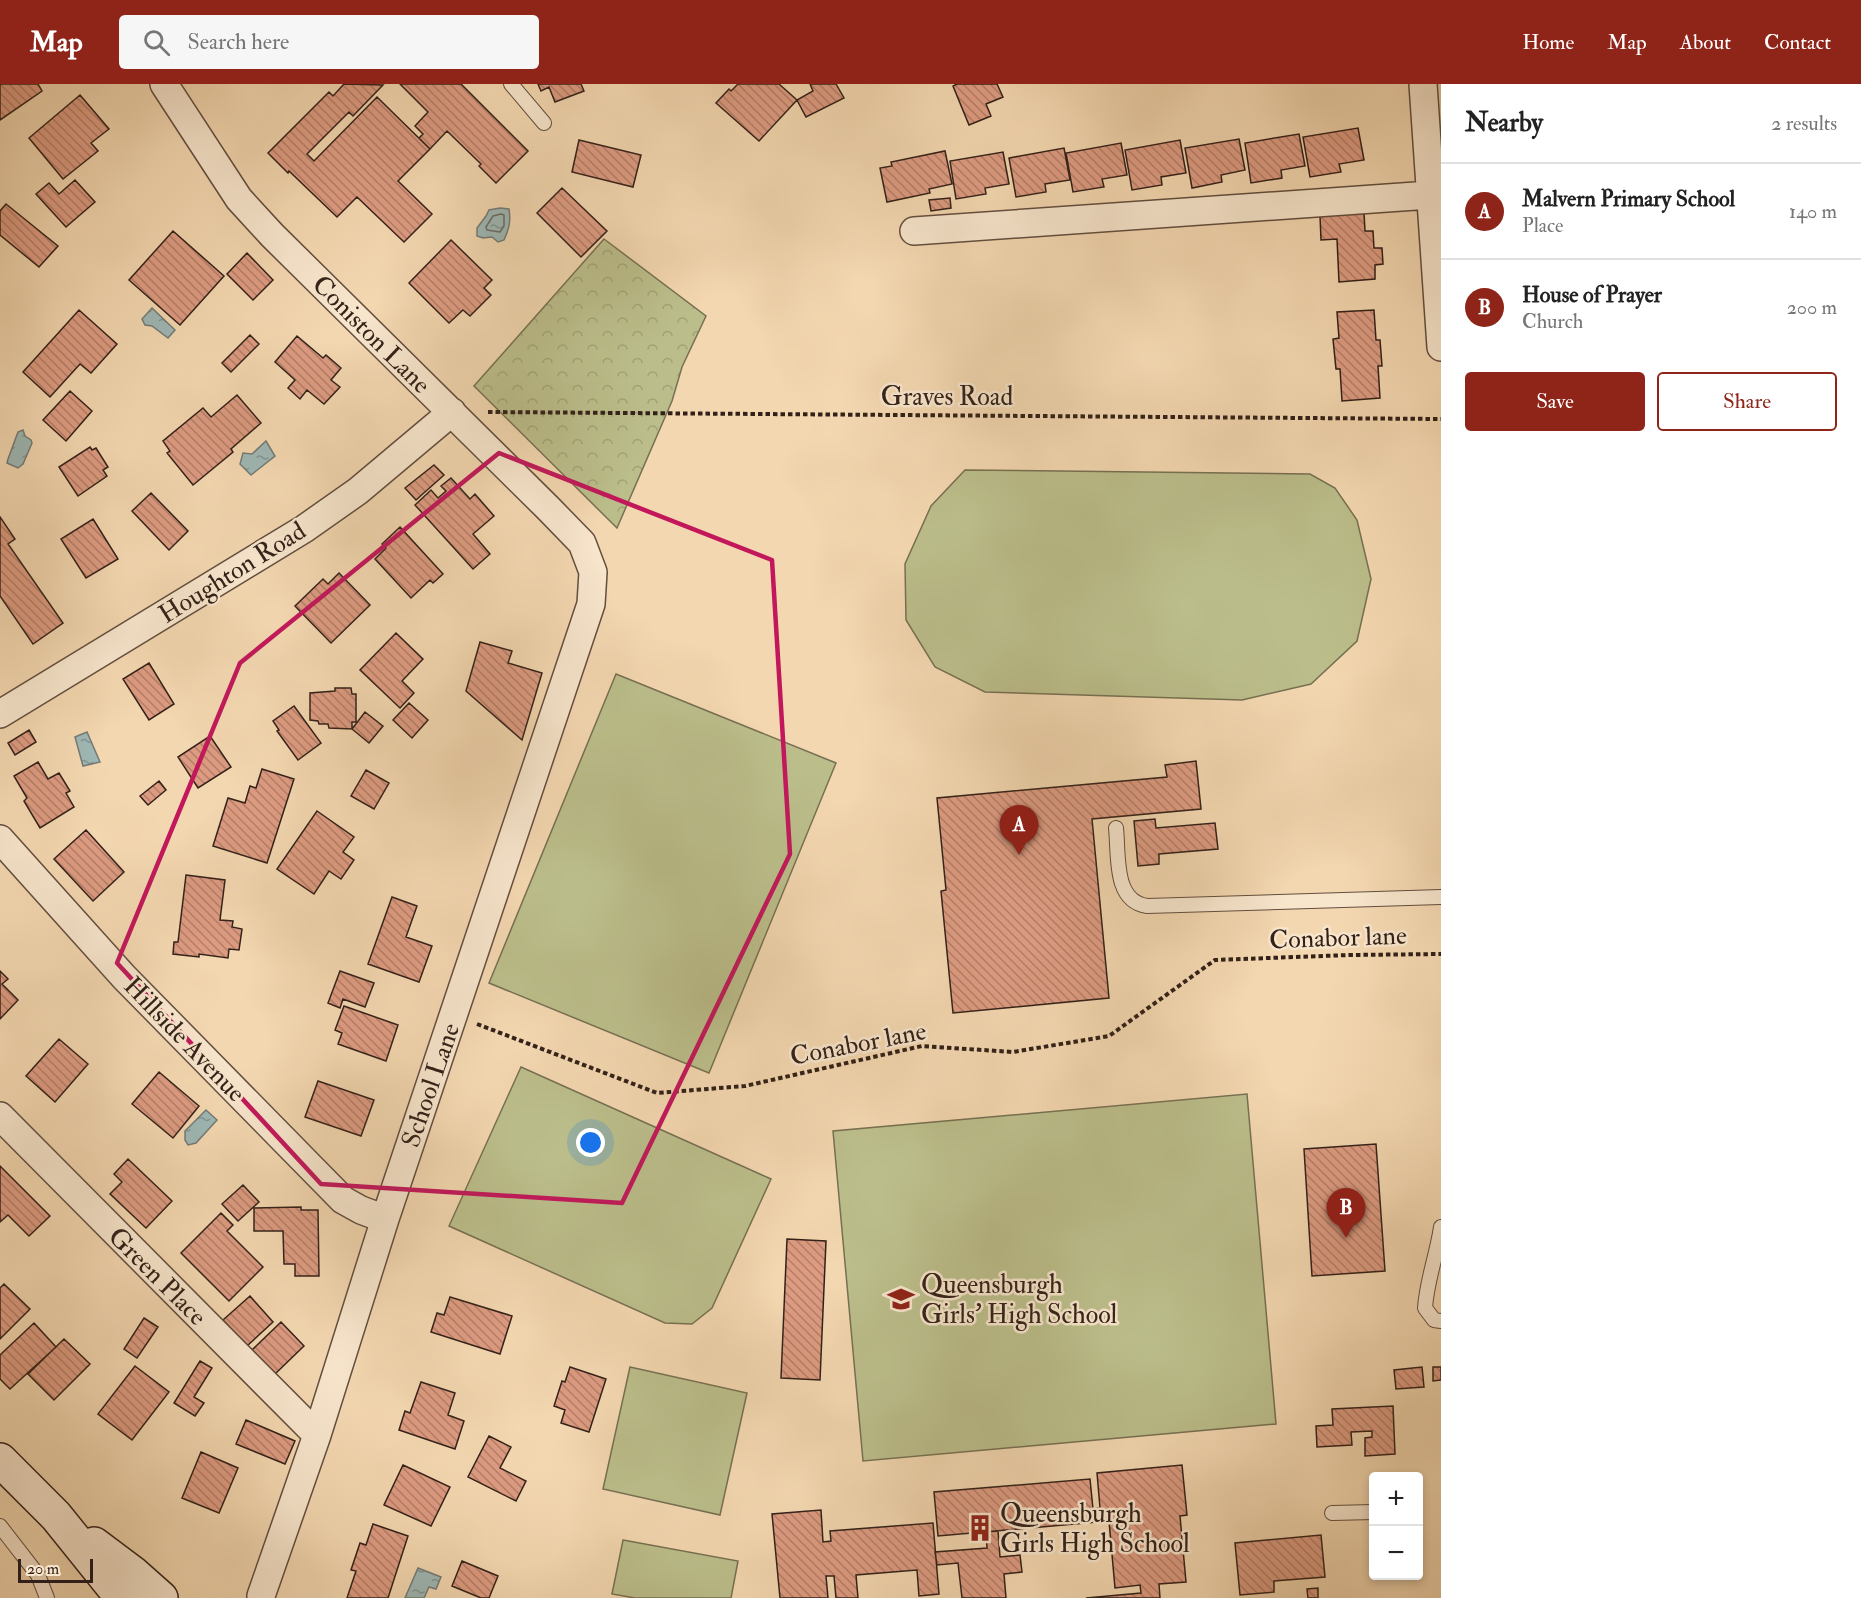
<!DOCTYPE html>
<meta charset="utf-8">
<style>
:root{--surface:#fff;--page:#f6f6f6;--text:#222;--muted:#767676;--line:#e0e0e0;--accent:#8f2418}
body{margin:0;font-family:"IM FELL Double Pica",serif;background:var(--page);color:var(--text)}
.controls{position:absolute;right:18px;bottom:18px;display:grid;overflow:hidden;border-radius:6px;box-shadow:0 3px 9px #0003}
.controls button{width:54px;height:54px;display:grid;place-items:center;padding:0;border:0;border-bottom:2px solid var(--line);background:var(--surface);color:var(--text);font:30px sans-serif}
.scale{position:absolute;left:18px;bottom:15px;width:75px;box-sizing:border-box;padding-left:6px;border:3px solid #332119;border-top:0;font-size:16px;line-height:21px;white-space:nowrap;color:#332119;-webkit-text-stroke:4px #f7e5cc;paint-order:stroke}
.you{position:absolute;left:591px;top:1059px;width:21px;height:21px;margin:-15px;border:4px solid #fff;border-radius:50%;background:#1a73e8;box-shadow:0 0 0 9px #1a73e833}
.badge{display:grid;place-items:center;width:39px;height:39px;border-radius:50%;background:var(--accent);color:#fff;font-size:20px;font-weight:700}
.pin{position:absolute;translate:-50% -50px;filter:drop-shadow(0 2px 3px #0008)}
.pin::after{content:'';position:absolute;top:32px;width:21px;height:18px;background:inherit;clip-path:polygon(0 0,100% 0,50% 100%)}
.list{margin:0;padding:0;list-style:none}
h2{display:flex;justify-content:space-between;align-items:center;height:78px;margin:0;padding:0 24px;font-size:26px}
h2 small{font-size:20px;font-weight:400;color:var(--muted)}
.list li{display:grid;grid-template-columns:39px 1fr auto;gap:18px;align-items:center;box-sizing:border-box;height:96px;padding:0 24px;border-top:2px solid var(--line)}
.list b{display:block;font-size:22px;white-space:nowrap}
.list p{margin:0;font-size:20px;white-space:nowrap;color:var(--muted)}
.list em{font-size:20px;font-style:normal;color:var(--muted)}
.actions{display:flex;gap:12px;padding:18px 24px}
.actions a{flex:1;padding:14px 0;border:2px solid var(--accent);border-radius:6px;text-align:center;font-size:21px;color:var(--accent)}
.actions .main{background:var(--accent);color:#fff}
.icon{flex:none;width:33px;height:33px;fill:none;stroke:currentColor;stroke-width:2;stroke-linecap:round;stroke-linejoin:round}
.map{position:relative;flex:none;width:1441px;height:1514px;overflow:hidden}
header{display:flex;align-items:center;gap:36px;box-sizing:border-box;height:84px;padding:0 30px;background:var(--accent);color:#fff}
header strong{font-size:28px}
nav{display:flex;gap:33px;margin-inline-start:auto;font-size:21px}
.search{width:420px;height:54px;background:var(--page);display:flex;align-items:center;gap:15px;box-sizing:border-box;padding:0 21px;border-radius:6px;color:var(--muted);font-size:22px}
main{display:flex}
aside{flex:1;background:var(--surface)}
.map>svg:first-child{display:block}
</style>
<header>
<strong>Map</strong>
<div class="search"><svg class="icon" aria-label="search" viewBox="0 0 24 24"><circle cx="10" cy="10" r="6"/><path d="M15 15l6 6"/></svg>Search here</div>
<nav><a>Home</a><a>Map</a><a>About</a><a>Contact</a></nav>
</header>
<main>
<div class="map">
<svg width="1441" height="1514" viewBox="0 0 1441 1514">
<defs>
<pattern id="park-crowns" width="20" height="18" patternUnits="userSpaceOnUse" patternTransform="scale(1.5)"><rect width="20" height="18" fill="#bbbe8b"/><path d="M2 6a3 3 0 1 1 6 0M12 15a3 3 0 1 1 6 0" fill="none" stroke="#a1a377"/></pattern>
<pattern id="water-ripples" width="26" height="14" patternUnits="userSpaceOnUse" patternTransform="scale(1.5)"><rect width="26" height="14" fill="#9eb7b4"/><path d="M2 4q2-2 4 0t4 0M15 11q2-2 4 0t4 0" fill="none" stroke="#819492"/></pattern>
<pattern id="building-back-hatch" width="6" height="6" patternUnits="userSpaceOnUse" patternTransform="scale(1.5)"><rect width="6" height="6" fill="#dd9b81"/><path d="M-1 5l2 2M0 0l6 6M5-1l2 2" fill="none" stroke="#b47e69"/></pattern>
</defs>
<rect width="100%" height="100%" fill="#f3d7b0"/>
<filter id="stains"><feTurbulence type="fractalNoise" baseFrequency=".00333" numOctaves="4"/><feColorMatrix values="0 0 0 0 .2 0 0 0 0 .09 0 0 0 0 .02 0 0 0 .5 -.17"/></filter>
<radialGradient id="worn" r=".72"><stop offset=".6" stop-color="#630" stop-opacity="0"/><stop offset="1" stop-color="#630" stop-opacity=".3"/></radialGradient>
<path fill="url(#park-crowns)" stroke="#777052" stroke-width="1.5" d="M604 155 706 232 682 283 672 317 617 444 474 302Z"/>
<path fill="#bbbe8b" stroke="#777052" stroke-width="1.5" d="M965 386 1310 390 1335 404 1357 436 1371 495 1357 557 1311 600 1242 616 985 608 935 583 906 536 905 480 931 422Z
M616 590 836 679 709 989 489 899Z
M521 983 771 1095 712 1224 692 1240 665 1239 449 1142Z
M1247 1010 1276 1340 863 1377 833 1047Z
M630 1283 747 1309 720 1431 603 1405Z
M623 1456 738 1477 731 1514H635L612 1510Z"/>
<path fill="url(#water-ripples)" stroke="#737b76" stroke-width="1.5" d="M500 124 509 125C511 137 509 145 504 156L498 158 492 153 483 154 477 152V144L486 132 489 126Z
M152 224 175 246 168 254 152 242 145 241 142 235Z
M23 346 25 352 31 356 32 359 23 380 18 384 7 379 8 375 18 348Z
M266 357 275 372 251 391 240 380 243 369 252 370Z
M87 648 100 678 83 682 75 653Z
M206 1026 217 1036 196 1059 188 1061 185 1056V1047Z
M418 1484 441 1493 436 1505 429 1503 424 1514H405Z"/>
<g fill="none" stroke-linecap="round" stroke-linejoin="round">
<path stroke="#686c66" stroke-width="1.5" d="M501 130 504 131V142L500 148 487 146 486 143 493 132Z"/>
</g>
<path fill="url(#building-back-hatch)" stroke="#332119" stroke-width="1.5" d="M0 0H38L42 7 0 36Z
M344 0 383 1 353 32 349 28 307 70 314 77 377 13 430 65 398 97 432 130 404 158 357 113 337 133 289 87 288 89 268 69 329 8 333 12Z
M400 0H461L528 67 496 99 479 82 481 80 447 47 430 65 419 54 423 50 415 42 428 28Z
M538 0H581L584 7 555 18 549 3 541 7Z
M738 0H779L797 16 759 57 716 19 729 5 731 7Z
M810 0H836L844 14 806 33 797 16 813 7Z
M957 0H997L1003 13 986 20 991 32 969 41 953 2Z
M80 11 109 45 91 59 98 67 63 95 29 54Z
M1358 44 1364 76 1339 80 1341 88 1310 93 1303 53Z
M1299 50 1305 82 1281 86 1282 94 1251 99 1245 59Z
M1239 55 1245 86 1221 91 1222 98 1192 104 1185 64Z
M579 56 641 71 633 103 572 88Z
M1180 56 1186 89 1161 93 1162 101 1132 106 1125 66Z
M1121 59 1127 91 1102 95 1104 103 1073 108 1066 69Z
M1064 64 1070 96 1045 100 1046 108 1016 113 1009 74Z
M945 67 952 100 929 105 930 109 887 118 880 84 892 82 891 78Z
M1003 68 1009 100 985 104 986 110 956 115 950 77Z
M75 96 95 118 66 143 36 110 49 99 59 110Z
M562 104 607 147 581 173 537 129Z
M950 114 951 124 931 127 929 116Z
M6 120 58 162 39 183 0 151V127Z
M1364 129 1365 147H1373L1374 164H1382L1383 180 1375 181V195L1339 198 1337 155 1321 156 1320 132Z
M173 147 224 192 180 241 129 196Z
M451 156 492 196 484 204 491 211 470 232 463 226 449 239 409 199Z
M247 169 273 196 253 216 227 190Z
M79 226 117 260 91 289 80 280 50 313 23 288Z
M1374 226 1376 256H1380L1382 282H1378L1380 314 1342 317 1340 285H1336L1333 255 1339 254 1337 228Z
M250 251 259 260 231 288 222 279Z
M297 252 323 274 326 271 341 284 331 296 340 303 324 320 307 306 300 315 288 304 295 296 275 278Z
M70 307 92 327 66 357 43 336Z
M237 311 261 339 231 365 233 368 193 401 167 369 170 367 163 357 203 324 211 333Z
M90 363 92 366 96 364 108 383 103 386 107 392 78 412 59 383Z
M434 381 444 391 416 416 405 404Z
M451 394 470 415 475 410 494 432 473 450 490 470 473 485 415 421 431 406 438 414 446 407 441 402Z
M151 409 188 447 169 466 132 427Z
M0 433 15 455 8 460 63 539 33 560 0 512Z
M93 435 118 475 86 494 61 455Z
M400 443 443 490 433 499 430 496 411 514 375 475 386 464 382 460Z
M339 489 370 521 331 559 295 522 323 495 328 500Z
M396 549 423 575 402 597 414 609 400 624 360 586Z
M480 558 512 567 508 579 542 589 522 656 466 607Z
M149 579 174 620 149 636 123 595Z
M335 604H351L352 610H356V638H352V645L329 644 328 640H319L318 637 310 636V609L335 607Z
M409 619 428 636 412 654 393 636Z
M294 622 321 659 298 676 277 647 279 646 273 637Z
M365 628 383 642 369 659 352 645Z
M29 646 36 658 15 671 8 659Z
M210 652 231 683 198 704 178 673Z
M1196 677 1201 725 1092 735 1109 914 953 929 941 807 946 806 937 714 1167 693 1165 681Z
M38 678 48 695 59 689 70 707 66 709 74 723 40 744 24 717 27 714 14 692Z
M262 685 294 695 267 779 213 762 228 714 245 719 250 702 256 704Z
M366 686 389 699 374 725 351 712Z
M159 697 166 706 148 721 140 712Z
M317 727 354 753 343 768 354 776 341 795 329 787 314 810 277 785Z
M1155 735 1156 744 1215 739 1218 765 1159 770V780L1138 782 1134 737Z
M86 746 124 788 93 817 54 775Z
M186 791 225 796 220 836 233 837 232 843 242 845 239 866 229 865 228 874 199 870V873L173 870 174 858H178Z
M392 813 417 822 406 853 432 862 419 898 368 880Z
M0 887 8 895 2 900 18 916 0 935Z
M340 887 374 899 365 923 343 915 340 924 328 919Z
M344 922 398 941 386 977 338 960 342 949 335 946Z
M59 955 88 980 55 1018 26 992Z
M159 988 199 1022 173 1054 132 1020Z
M318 997 374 1016 361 1052 305 1033Z
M1376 1060 1385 1187 1312 1192 1304 1065Z
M128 1075 172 1117 146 1144 110 1110 122 1098 114 1090Z
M0 1082 50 1132 29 1152 8 1131 0 1138Z
M243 1101 259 1118 238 1137 222 1120Z
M301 1123V1126H318L319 1192H295V1180H284L283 1147H254V1124Z
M221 1129 233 1141 227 1147 263 1183 229 1217 181 1169Z
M787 1155 826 1157 820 1296 781 1294Z
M4 1200 30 1225 0 1255V1204Z
M250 1212 273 1238 247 1262 223 1236Z
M450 1213 512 1232 500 1270 431 1248 437 1229 444 1231Z
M144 1234 158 1243 137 1274 124 1265Z
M281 1238 304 1262 275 1290 252 1266Z
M34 1239 56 1263 10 1305 0 1295V1271Z
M64 1255 90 1280 54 1316 28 1290Z
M200 1277 212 1284 194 1313 204 1319 195 1332 174 1319Z
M135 1282 169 1308 132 1356 98 1330Z
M570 1283 606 1295 589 1348 561 1339 565 1326 554 1322 562 1297 565 1298Z
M1422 1283 1424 1303 1396 1305 1394 1286Z
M1433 1283H1441V1296L1433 1297Z
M421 1298 455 1309 448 1331 464 1337 455 1365 399 1346 405 1327 410 1329Z
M1393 1322 1395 1370 1365 1372V1354L1372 1353V1347L1351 1348 1352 1361 1317 1363 1316 1342 1333 1341 1332 1325Z
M246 1336 295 1357 285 1380 236 1360Z
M489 1352 511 1363 500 1384 526 1397 516 1417 468 1393Z
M201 1368 238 1384 219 1429 182 1414Z
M403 1381 450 1403 431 1442 384 1421Z
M1182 1381 1187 1431 1180 1432 1186 1498 1159 1500 1160 1514H1086L1141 1509 1140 1501 1115 1504 1109 1437 938 1452 934 1408 1090 1395 1093 1425 1100 1424 1097 1389Z
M821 1426 823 1458 831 1457 830 1447 933 1439 939 1510 919 1512 917 1486 856 1491 858 1514H836L834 1492H826L828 1514H780L772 1430Z
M373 1440 408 1452 388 1514H347L356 1487 351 1486 360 1459 366 1461Z
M998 1447 1000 1473 1020 1471 1022 1488 1004 1490 1006 1514H962L958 1479 937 1481 935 1468 987 1464 986 1448Z
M1321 1451 1325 1493 1274 1497V1508L1240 1511 1235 1459Z
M462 1477 498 1492 489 1514H481L452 1502Z
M1318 1504V1514H1308L1307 1505Z"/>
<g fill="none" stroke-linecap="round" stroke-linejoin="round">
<defs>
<path id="lane" d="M511 0 544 39
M1116 744C1119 771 1113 817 1147 822L1441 813
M1441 1143C1437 1171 1427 1195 1425 1224L1434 1236 1441 1237
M1332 1429 1374 1428
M0 1442 38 1491 47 1514"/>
<path id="street" d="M164 0 239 115 272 151 548 424 582 459 593 488 591 520 385 1135 317 1351 261 1512
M1423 0 1441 263
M914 147 1430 111
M0 630 304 445 358 407 452 328
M0 755 124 893 343 1116 361 1126 385 1135
M0 1032 317 1351"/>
<path id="secondary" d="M0 1376 56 1432 122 1514
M94 1460 134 1490 161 1514"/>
</defs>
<use href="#lane" stroke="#634e3f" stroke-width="16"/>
<use href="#street" stroke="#634e3f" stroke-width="30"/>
<use href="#secondary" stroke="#332119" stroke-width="36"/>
<path stroke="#332119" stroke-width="4" stroke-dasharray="4.5 3" stroke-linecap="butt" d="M488 328 1441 335
M477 940 657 1009 745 1002 922 962 1013 968 1109 952 1215 876 1349 871 1441 870"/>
<use href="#lane" stroke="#f7e5cc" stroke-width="14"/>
<use href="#street" stroke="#f7e5cc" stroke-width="27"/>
<use href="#secondary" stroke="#f7e5cc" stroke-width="33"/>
</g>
<path fill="none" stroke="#c2185b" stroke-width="4.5" stroke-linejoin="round" d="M499 369 772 476 790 770 622 1119 321 1100 117 879 240 579Z"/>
<defs>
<symbol id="school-bare" viewBox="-9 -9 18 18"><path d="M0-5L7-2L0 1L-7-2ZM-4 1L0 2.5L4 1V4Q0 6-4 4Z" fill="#8f2418" stroke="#f7e5cc" stroke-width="2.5" paint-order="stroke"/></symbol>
<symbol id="building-bare" viewBox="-9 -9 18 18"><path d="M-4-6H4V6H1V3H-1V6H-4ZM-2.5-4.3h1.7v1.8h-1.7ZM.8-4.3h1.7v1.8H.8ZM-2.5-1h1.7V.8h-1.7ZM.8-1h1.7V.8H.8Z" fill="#8f2418" stroke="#f7e5cc" stroke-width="2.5" paint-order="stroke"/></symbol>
</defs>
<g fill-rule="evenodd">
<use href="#school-bare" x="882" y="1196" width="38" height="38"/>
<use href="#building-bare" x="961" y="1425" width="38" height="38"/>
</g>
<g text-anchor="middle" stroke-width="5" stroke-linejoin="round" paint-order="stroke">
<g font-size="26" fill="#332119" stroke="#f7e5cc">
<text transform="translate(372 250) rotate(45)" y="9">Coniston Lane</text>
<text x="947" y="321">Graves Road</text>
<text transform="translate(232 488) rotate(-32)" y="9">Houghton Road</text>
<text transform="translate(1338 853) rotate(-2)" y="9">Conabor lane</text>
<text transform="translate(185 955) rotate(46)" y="9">Hillside Avenue</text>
<text transform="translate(858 959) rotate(-11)" y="9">Conabor lane</text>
<text transform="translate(430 1001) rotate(-71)" y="9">School Lane</text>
<text transform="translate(158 1192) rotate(45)" y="9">Green Place</text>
</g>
<g font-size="26" fill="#332119" stroke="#f7e5cc" text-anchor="start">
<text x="921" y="1209">Queensburgh<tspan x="921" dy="30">Girls' High School</tspan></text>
<text x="1000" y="1438">Queensburgh<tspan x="1000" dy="30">Girls High School</tspan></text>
</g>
</g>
<rect width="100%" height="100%" filter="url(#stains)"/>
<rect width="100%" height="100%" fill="url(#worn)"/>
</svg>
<div class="controls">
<button>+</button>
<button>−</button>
</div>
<div class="scale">20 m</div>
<div class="you"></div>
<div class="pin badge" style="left:1019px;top:771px">A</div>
<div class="pin badge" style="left:1346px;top:1154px">B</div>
</div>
<aside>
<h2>Nearby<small>2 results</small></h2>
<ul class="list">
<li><span class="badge">A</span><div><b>Malvern Primary School</b><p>Place</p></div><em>140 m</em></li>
<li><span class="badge">B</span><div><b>House of Prayer</b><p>Church</p></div><em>200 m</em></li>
</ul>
<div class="actions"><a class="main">Save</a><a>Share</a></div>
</aside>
</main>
